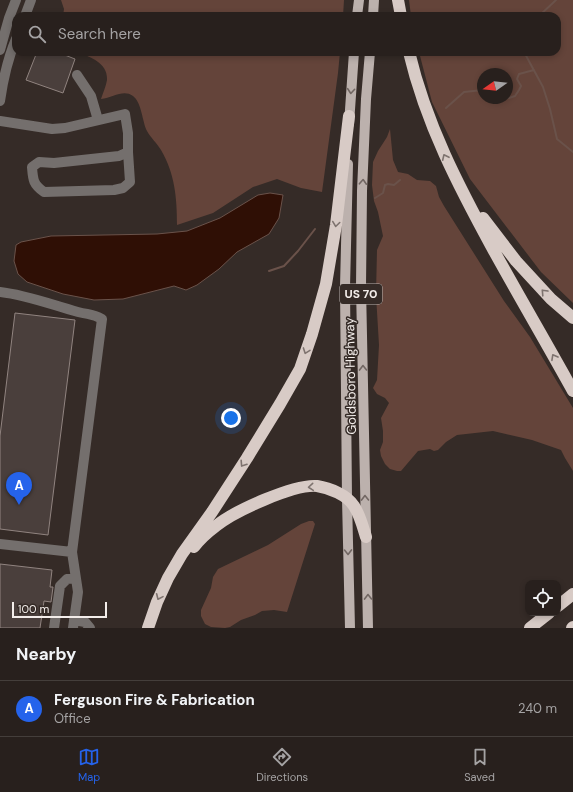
<!DOCTYPE html>
<style>
:root{--surface:#28201d;--page:#302826;--text:#f1f3f6;--muted:#a5a3a4;--line:#443e3b;--accent:#2563eb}
body{margin:0;font-family:"DM Sans",sans-serif;background:var(--page);color:var(--text)}
.controls{position:absolute;right:12px;bottom:12px;display:grid;overflow:hidden;border-radius:8px;box-shadow:0 2px 6px #0003}
.controls button{width:36px;height:36px;display:grid;place-items:center;padding:0;border:0;border-bottom:1px solid var(--line);background:var(--surface);color:var(--text);font:20px sans-serif}
.compass{position:absolute;left:477px;top:68px;width:36px;height:36px;border-radius:50%;background:var(--surface);box-shadow:0 2px 6px #0003;rotate:256deg}
.scale{position:absolute;left:12px;bottom:10px;width:95px;box-sizing:border-box;padding-left:4px;border:2px solid #f3edea;border-top:0;font-size:11px;line-height:14px;white-space:nowrap;color:#f3edea;-webkit-text-stroke:3px #352b27;paint-order:stroke}
.you{position:absolute;left:231px;top:418px;width:14px;height:14px;margin:-10px;border:3px solid #fff;border-radius:50%;background:#1a73e8;box-shadow:0 0 0 6px #1a73e833}
.badge{display:grid;place-items:center;width:26px;height:26px;border-radius:50%;background:var(--accent);color:#fff;font-size:13px;font-weight:700}
.pin{position:absolute;translate:-50% -33px;filter:drop-shadow(0 1px 2px #0008)}
.pin::after{content:'';position:absolute;top:21px;width:14px;height:12px;background:inherit;clip-path:polygon(0 0,100% 0,50% 100%)}
.list{margin:0;padding:0;list-style:none}
h2{display:flex;justify-content:space-between;align-items:center;height:52px;margin:0;padding:0 16px;font-size:17px}
h2 small{font-size:13px;font-weight:400;color:var(--muted)}
.list li{display:grid;grid-template-columns:26px 1fr auto;gap:12px;align-items:center;box-sizing:border-box;height:56px;padding:0 16px;border-top:1px solid var(--line)}
.list b{display:block;font-size:15px;white-space:nowrap}
.list p{margin:0;font-size:13px;white-space:nowrap;color:var(--muted)}
.list em{font-size:13px;font-style:normal;color:var(--muted)}
.icon{flex:none;width:22px;height:22px;fill:none;stroke:currentColor;stroke-width:2;stroke-linecap:round;stroke-linejoin:round}
.map{position:relative;flex:none;width:573px;height:628px;overflow:hidden}
.search{position:absolute;background:var(--surface);box-shadow:0 2px 6px #0003;left:12px;right:12px;top:12px;height:44px;display:flex;align-items:center;gap:10px;box-sizing:border-box;padding:0 14px;border-radius:12px;color:var(--muted);font-size:15px}
.sheet{height:108px;background:var(--surface)}
nav{display:flex;justify-content:space-around;align-items:center;box-sizing:border-box;height:56px;border-top:1px solid var(--line);background:var(--surface);font-size:11px;color:var(--muted)}
nav a{display:grid;justify-items:center;gap:2px}
nav .on{color:var(--accent)}
.map>svg:first-child{display:block}
</style>
<div class="map">
<svg width="573" height="628" viewBox="0 0 573 628">
<rect width="100%" height="100%" fill="#352b27"/>
<path fill="#64443a" fill-rule="evenodd" d="M61 0H344L343 16H63L64 9Z
M409 0H573V303L541 272 470 179 432 102 419 52H557V16H411ZM483 74H507V98H483Z
M79 52H340L338 73 322 192 301 188 277 179 253 187 213 213 177 225C177 198 175 174 161 150 157 143 150 137 147 131 142 121 142 103 133 96 123 89 113 98 101 99 103 93 106 86 107 80 108 63 91 58 79 52Z
M390 129 393 160 398 172 408 174 417 180 430 181 436 186 439 197 444 206 504 301 530 337 573 408V471L565 458 561 450 532 440 493 431 457 435 446 442 438 450 434 451 430 449 418 451 401 471H397L390 469 385 464 381 456 380 450 383 442V431L381 418 389 403 385 398 377 394 373 388 377 380 379 345 376 295 377 250 383 236 378 212 374 201 372 185 373 162 378 151 387 137Z
M309 521H313L315 524 287 612 274 610 262 611 255 615 241 620 230 627 225 628 211 627 205 624 201 616V610L211 588 213 577 218 569 268 545 301 524Z"/>
<path fill="#2f0f05" stroke="#6a524a" d="M270 193 283 195 279 218 269 234 237 252 219 269 197 285 186 290 174 286 123 299 94 300 63 294 27 282 18 274 14 261 16 245 21 242 51 236 157 234 187 231 220 218 258 195Z"/>
<g fill="none" stroke-linecap="round" stroke-linejoin="round">
<path stroke="#6a524a" stroke-width="2" d="M539 16 556 0
M524 52 543 87 550 109 557 139 573 152
M507 97 509 98 515 96 519 90 521 86 517 79 519 74 534 70
M446 108 464 92 483 90
M375 198 383 193 385 185 388 184 394 185 400 180
M269 271 284 266 298 251 315 229"/>
</g>
<path fill="#4a3f3c" stroke="#918480" d="M37 52H57L75 59 63 93 26 80Z
M15 313 75 320 48 535 0 529V436Z
M0 564 52 570 50 587H53L51 602 44 601 40 628H0Z"/>
<g fill="none" stroke-linecap="round" stroke-linejoin="round">
<path stroke="#746f6d" stroke-width="10" d="M25 16 31 0
M0 50 9 18 16 0
M77 75 91 96 98 120
M0 101C3 80 8 58 16 39
M0 121 52 129 65 128 125 114 128 133V152L119 156 54 163 39 162 32 167C33 180 33 184 44 192L114 190 123 188 130 182 128 152
M0 292C27 295 52 305 78 312 89 315 92 313 102 319L72 552 78 592 73 628
M0 544 72 552
M74 620 85 622 90 628
M54 628 60 586 67 579 75 578"/>
<path stroke="#bcb1ad" stroke-width="10" d="M357 16 359 0
M373 16 374 0
M349 124 354 52
M348 164 345 287 347 499 350 628
M368 628 361 287 362 191 366 99 370 52"/>
<path stroke="#d8cbc6" stroke-width="12" d="M398 0 401 16
M409 52C426 124 459 187 494 251 520 298 547 344 573 391
M483 218 516 261 551 299 573 318
M194 547C200 539 208 532 216 526 234 511 294 484 317 486 330 488 347 495 354 506 360 515 363 527 366 537
M558 606 573 594
M148 628 157 602 168 578 182 554 212 512 247 458 280 404 300 369 312 334 326 284 336 225 349 116
M530 628 549 613
M572 628 573 627"/>
</g>
<defs><path id="oneway-chevron" d="M-2-3.5L2.5 0L-2 3.5" fill="none" stroke-width="1.6" stroke-linecap="round" stroke-linejoin="round"/></defs>
<g stroke="#726763">
<use href="#oneway-chevron" transform="translate(351 91) rotate(95)"/>
<use href="#oneway-chevron" transform="translate(363 182) rotate(-87)"/>
<use href="#oneway-chevron" transform="translate(363 368) rotate(-91)"/>
<use href="#oneway-chevron" transform="translate(365 498) rotate(-91)"/>
<use href="#oneway-chevron" transform="translate(348 552) rotate(89)"/>
<use href="#oneway-chevron" transform="translate(368 597) rotate(-91)"/>
</g>
<g stroke="#7e736f">
<use href="#oneway-chevron" transform="translate(445 157) rotate(-115)"/>
<use href="#oneway-chevron" transform="translate(336 224) rotate(98)"/>
<use href="#oneway-chevron" transform="translate(544 292) rotate(-133)"/>
<use href="#oneway-chevron" transform="translate(306 351) rotate(110)"/>
<use href="#oneway-chevron" transform="translate(554 357) rotate(-119)"/>
<use href="#oneway-chevron" transform="translate(243 464) rotate(123)"/>
<use href="#oneway-chevron" transform="translate(311 487) rotate(175)"/>
<use href="#oneway-chevron" transform="translate(159 597) rotate(114)"/>
</g>
<g text-anchor="middle" stroke-width="3" stroke-linejoin="round" paint-order="stroke">
<rect fill="#352b27" stroke="#bab3b0" stroke-width="1" x="340" y="284" width="42" height="20" rx="3"/>
<g font-size="12" font-weight="bold" fill="#f3edea">
<text x="361" y="298">US 70</text>
</g>
<g font-size="13" fill="#f3edea" stroke="#352b27">
<text transform="translate(350 376) rotate(-91)" y="5">Goldsboro Highway</text>
</g>
</g>
</svg>
<div class="controls">
<button><svg class="icon" aria-label="locate" viewBox="0 0 24 24"><circle cx="12" cy="12" r="6"/><path d="M12 2v4M12 18v4M2 12h4M18 12h4"/></svg></button>
</div>
<svg class="compass" viewBox="-18 -18 36 36"><path d="M0-13l5 13h-10z" fill="#e53935"/><path d="M0 13l5-13h-10z" fill="#a5a3a4"/></svg>
<div class="scale">100 m</div>
<div class="you"></div>
<div class="pin badge" style="left:19px;top:505px">A</div>
<div class="search"><svg class="icon" aria-label="search" viewBox="0 0 24 24"><circle cx="10" cy="10" r="6"/><path d="M15 15l6 6"/></svg>Search here</div>
</div>
<section class="sheet">
<h2>Nearby<small></small></h2>
<ul class="list">
<li><span class="badge">A</span><div><b>Ferguson Fire &amp; Fabrication</b><p>Office</p></div><em>240 m</em></li>
</ul>
</section>
<nav>
<a class="on"><svg class="icon" aria-label="map" viewBox="0 0 24 24"><path d="M3 6l6-2 6 2 6-2v14l-6 2-6-2-6 2zM9 4v14M15 6v14"/></svg>Map</a>
<a><svg class="icon" aria-label="directions" viewBox="0 0 24 24"><path d="M12 3l9 9-9 9-9-9zM9 14v-3h6M13 9l2 2-2 2"/></svg>Directions</a>
<a><svg class="icon" aria-label="saved" viewBox="0 0 24 24"><path d="M7 4h10v16l-5-4-5 4z"/></svg>Saved</a>
</nav>
